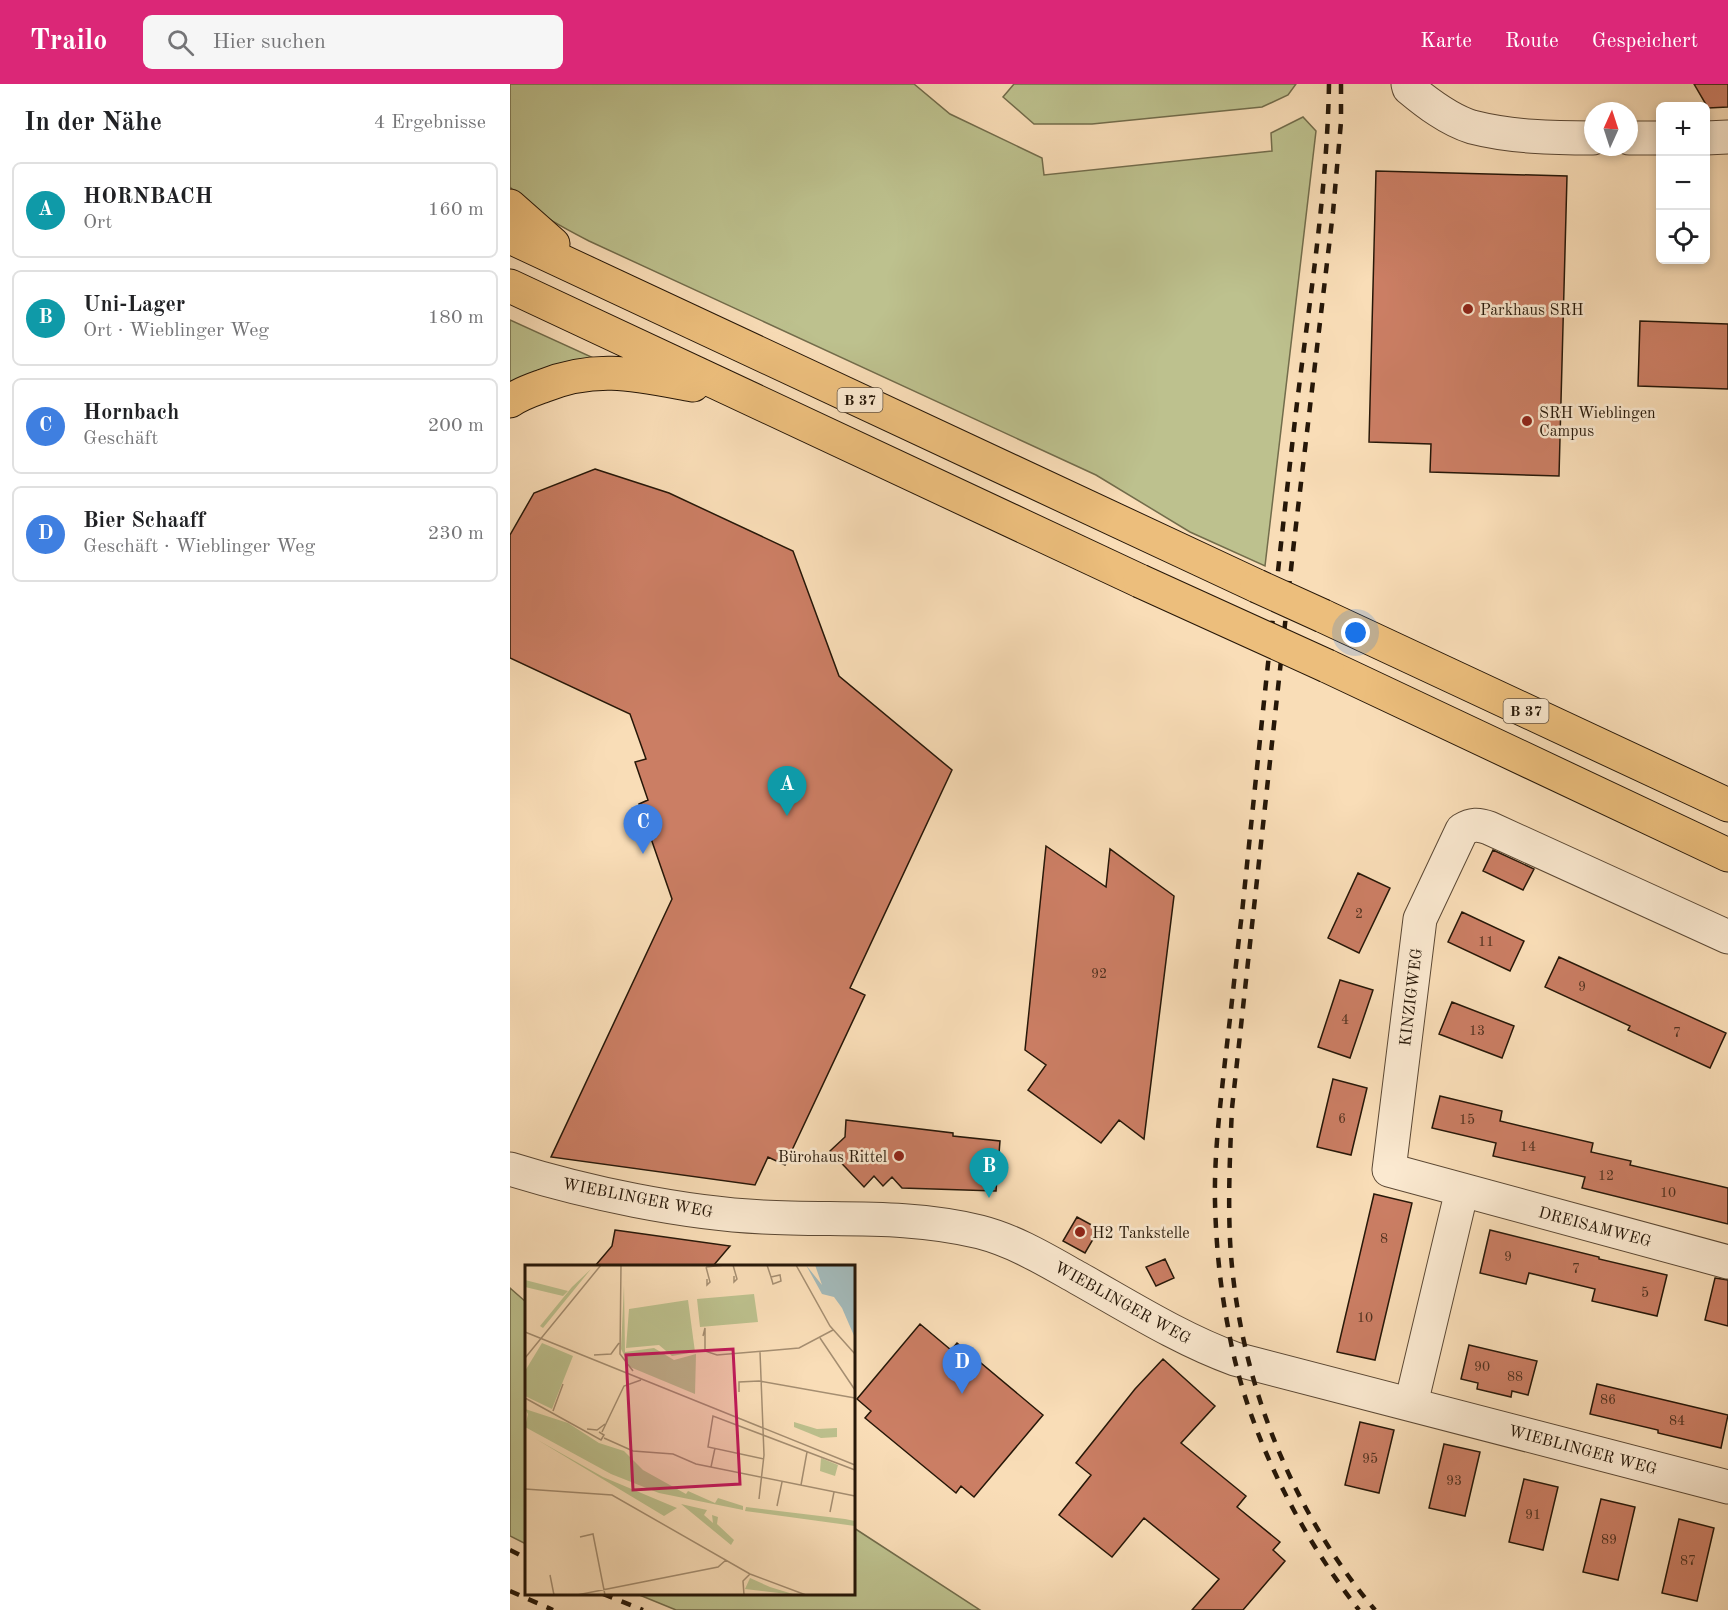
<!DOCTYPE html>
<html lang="de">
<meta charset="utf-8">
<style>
:root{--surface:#fff;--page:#f6f6f6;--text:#202124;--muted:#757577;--line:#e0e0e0;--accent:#db2777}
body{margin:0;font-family:"Old Standard TT",serif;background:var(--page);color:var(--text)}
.controls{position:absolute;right:18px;top:18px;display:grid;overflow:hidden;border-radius:9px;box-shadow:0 3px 9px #0003}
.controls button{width:54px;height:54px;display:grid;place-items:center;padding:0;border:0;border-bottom:2px solid var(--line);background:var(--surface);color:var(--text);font:30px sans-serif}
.compass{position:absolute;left:1074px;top:18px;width:54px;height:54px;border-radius:50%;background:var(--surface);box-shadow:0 3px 9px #0003;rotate:3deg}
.you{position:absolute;left:846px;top:549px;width:21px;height:21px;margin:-15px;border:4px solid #fff;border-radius:50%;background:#1a73e8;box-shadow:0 0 0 9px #1a73e833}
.badge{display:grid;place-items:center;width:39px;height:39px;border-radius:50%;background:var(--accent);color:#fff;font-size:20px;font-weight:700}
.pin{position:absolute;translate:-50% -50px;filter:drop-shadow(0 2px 3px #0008)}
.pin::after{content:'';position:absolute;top:32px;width:21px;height:18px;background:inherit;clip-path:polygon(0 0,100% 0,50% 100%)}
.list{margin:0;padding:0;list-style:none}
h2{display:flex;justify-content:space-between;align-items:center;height:78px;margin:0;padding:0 24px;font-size:26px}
h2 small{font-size:20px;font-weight:400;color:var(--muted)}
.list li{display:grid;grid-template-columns:39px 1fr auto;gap:18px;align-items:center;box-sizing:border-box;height:96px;margin:0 12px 12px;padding:0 12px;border:2px solid var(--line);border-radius:9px}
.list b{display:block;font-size:22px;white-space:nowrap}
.list p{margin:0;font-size:20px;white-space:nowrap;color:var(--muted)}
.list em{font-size:20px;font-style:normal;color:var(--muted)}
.icon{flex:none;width:33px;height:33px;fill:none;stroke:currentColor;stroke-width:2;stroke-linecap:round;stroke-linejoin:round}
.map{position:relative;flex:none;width:1218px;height:1526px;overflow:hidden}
header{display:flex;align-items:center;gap:36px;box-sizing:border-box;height:84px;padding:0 30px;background:var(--accent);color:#fff}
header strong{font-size:28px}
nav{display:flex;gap:33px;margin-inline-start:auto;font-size:21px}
.search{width:420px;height:54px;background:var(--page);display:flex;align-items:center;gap:15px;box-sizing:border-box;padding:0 21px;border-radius:9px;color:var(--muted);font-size:22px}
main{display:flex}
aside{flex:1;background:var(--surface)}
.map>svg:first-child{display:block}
</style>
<header>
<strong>Trailo</strong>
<div class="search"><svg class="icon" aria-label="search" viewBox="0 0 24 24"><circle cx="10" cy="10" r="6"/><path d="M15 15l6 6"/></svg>Hier suchen</div>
<nav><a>Karte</a><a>Route</a><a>Gespeichert</a></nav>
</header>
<main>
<aside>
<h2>In der Nähe<small>4 Ergebnisse</small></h2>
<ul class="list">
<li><span class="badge" style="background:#0f9aa8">A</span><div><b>HORNBACH</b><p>Ort</p></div><em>160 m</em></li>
<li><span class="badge" style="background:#0f9aa8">B</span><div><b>Uni-Lager</b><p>Ort · Wieblinger Weg</p></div><em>180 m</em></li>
<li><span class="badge" style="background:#3f7fe0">C</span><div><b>Hornbach</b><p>Geschäft</p></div><em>200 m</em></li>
<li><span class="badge" style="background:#3f7fe0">D</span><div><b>Bier Schaaff</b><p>Geschäft · Wieblinger Weg</p></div><em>230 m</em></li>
</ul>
</aside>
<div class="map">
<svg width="1218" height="1526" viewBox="0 0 1218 1526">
<rect width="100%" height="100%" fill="#f9ddb7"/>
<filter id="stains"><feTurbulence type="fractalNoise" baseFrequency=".00333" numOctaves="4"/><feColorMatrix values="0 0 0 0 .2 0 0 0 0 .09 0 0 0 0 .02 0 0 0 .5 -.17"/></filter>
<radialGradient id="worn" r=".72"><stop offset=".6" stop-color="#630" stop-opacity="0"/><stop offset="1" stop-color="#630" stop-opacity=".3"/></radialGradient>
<path fill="#bdc18e" stroke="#726c4b" stroke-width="1.5" d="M0 0H404L440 30 532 74 534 91 762 67 761 49 793 33 806 47 755 482 680 448 586 391 79 157C50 142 21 127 0 103Z
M504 0H786L778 11 752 23 582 40H524L493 13Z
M0 236 88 276 0 299Z
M0 1204 16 1218V1460L0 1452Z
M344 1444 470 1526H166L127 1510H344Z"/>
<path fill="#cb7e64" stroke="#261708" stroke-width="1.5" d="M1184 0H1218V23L1198 24Z
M866 87 1057 92 1049 392 920 388 921 360 859 358Z
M1130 237 1218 240V305L1128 302Z
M85 385 159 409 283 467 329 592 442 686 340 904 355 911 275 1081 258 1073 245 1101 41 1073 162 815 129 720 138 716 125 678 136 675 120 630 0 574V451L24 409Z
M536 762 596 803 600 765 664 812 634 1055 609 1036 591 1059 518 1006 536 981 515 966Z
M983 766 1024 785 1013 806 973 787Z
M848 789 880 804 849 869 818 854Z
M952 828 1014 857 1000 887 938 858Z
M1049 873 1216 949 1200 984 1118 946 1120 942 1035 903Z
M830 896 863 906 840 974 808 963Z
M942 918 1004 942 992 974 929 950Z
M823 995 857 1004 841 1071 807 1063Z
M930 1012 992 1027 990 1037 1083 1059 1081 1068 1121 1077 1120 1081 1218 1104V1140L1072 1104 1075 1093 983 1072 986 1059 922 1044Z
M336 1036 443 1049V1052L490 1057 486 1107 392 1104 382 1093 373 1102 364 1092 354 1103 320 1067 335 1053Z
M864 1110 902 1119 865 1276 827 1268Z
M567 1133 589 1145 575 1169 553 1157Z
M105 1146 220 1162 203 1182H85L102 1162Z
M980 1146 1089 1173V1175L1157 1191 1147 1232 1082 1217 1085 1205 1019 1189 1016 1200 970 1189Z
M655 1175 664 1194 646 1202 636 1183Z
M1205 1194 1218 1196V1242L1195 1236Z
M410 1240 441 1266 447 1259 533 1331 464 1413 451 1402 446 1409 355 1334 361 1327 347 1315Z
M959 1261 1027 1277 1018 1311 1002 1307 1001 1313 967 1305 968 1299 951 1295Z
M653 1275 705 1322 671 1359 736 1412 727 1423 770 1458 763 1466 775 1477 733 1526H682L709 1495 634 1434 602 1473 549 1431 581 1391 566 1379 625 1305Z
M1087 1300 1218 1331 1211 1364 1148 1349V1346L1080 1330Z
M850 1338 884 1346 869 1409 835 1401Z
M934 1360 970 1368 955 1432 919 1424Z
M1014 1395 1048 1403 1033 1466 999 1458Z
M1091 1415 1125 1423 1108 1496 1073 1488Z
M1169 1435 1204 1444 1187 1517 1152 1509Z"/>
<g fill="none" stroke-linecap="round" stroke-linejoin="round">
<defs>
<path id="minor" d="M898 0 899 4C917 19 939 36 962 43 1001 53 1043 54 1083 54
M1119 54H1150
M1196 54 1218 53
M1218 853 979 744C968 740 962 740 952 746L910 835 879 1086 1218 1178
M0 1085C77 1109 173 1129 253 1133 327 1137 396 1130 470 1148 505 1157 536 1176 568 1194 618 1222 670 1255 725 1275L1218 1403
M901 1320 952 1106"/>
<path id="highway" d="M0 122 43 160
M0 153 747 502
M0 202 630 497
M0 317C10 310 22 306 33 302 87 280 129 291 183 301
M813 532 1218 721
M817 582 1218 771"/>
</defs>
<use href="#minor" stroke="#5b4834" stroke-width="35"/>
<use href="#highway" stroke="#261708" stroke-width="35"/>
<use href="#minor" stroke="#fbe9d0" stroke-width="33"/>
<use href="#highway" stroke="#ecbe7c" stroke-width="33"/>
<path stroke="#261708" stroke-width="4.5" stroke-dasharray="10 10" stroke-linecap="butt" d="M819 0C817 112 798 225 785 336 766 500 749 664 732 829 726 878 721 928 715 977 710 1024 704 1071 705 1118 706 1160 710 1202 718 1243 735 1343 787 1447 849 1526
M831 0V38L823 128 784 458 722 1024C720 1068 718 1112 720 1156 727 1289 779 1424 865 1526
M0 1466 16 1474
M0 1507 43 1526
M93 1510 133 1526"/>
<defs>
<path id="highway-bridge" d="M630 497 817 582
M747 502 813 532"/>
</defs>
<use href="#highway-bridge" stroke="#261708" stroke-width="35" stroke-linecap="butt"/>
<use href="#highway-bridge" stroke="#ecbe7c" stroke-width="33"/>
</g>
<g fill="#8f2418" stroke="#fbe9d0" stroke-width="2">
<circle cx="958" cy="225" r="6"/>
<circle cx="1017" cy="337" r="6"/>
<circle cx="389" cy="1072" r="6"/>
<circle cx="570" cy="1148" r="6"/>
</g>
<g text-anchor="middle" stroke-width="5" stroke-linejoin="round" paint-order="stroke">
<g font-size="14" fill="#4f311f">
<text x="849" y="834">2</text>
<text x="976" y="862">11</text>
<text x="589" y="894">92</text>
<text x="1072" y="907">9</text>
<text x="835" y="940">4</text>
<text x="967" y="951">13</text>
<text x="1167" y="953">7</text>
<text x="832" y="1039">6</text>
<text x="957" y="1040">15</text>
<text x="1018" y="1067">14</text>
<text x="1096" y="1096">12</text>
<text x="1158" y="1113">10</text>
<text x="874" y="1159">8</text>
<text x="998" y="1177">9</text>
<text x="1066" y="1189">7</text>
<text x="1135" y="1213">5</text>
<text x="855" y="1238">10</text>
<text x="972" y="1287">90</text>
<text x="1005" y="1297">88</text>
<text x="1098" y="1320">86</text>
<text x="1167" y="1341">84</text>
<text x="860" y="1379">95</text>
<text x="944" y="1401">93</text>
<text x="1023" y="1435">91</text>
<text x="1099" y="1460">89</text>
<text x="1178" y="1481">87</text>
</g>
<g fill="#fbe9d0" stroke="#665644" stroke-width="1.5">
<rect x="327.5" y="304" width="45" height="24" rx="4.5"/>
<rect x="993.5" y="615" width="45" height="24" rx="4.5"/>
</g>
<g font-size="15" font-weight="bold" fill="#261708">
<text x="350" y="321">B 37</text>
<text x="1016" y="632">B 37</text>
</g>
<g font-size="16" fill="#261708" stroke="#fbe9d0" text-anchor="start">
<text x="970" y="231">Parkhaus SRH</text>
<text x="1029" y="334">SRH Wieblingen<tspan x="1029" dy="18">Campus</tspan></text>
<text x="377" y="1078" text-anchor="end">Bürohaus Rittel</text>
<text x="582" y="1154">H2 Tankstelle</text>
</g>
<g font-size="16" fill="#261708" stroke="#fbe9d0">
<text transform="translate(900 913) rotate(-83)" y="6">KINZIGWEG</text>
<text transform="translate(128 1113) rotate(11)" y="6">WIEBLINGER WEG</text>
<text transform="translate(1085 1142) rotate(15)" y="6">DREISAMWEG</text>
<text transform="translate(613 1218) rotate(29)" y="6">WIEBLINGER WEG</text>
<text transform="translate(1073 1365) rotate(15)" y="6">WIEBLINGER WEG</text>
</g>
</g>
<g transform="translate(15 1181)">
<rect width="330" height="330" fill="#f9ddb7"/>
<path d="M66 4 18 63 15 61 47 22ZM0 15 43 26 38 31 0 22ZM99 20 100 87 129 83 149 95 171 89 170 129 105 102 96 84ZM229 29 233 57 175 62 172 34ZM163 35 170 87 147 91 134 80 101 83 104 44ZM17 78 48 91 27 144 0 131V106ZM0 144 43 158 74 178 99 186 118 205 161 229 163 226 190 238 193 233 218 241V245L134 228 86 209 0 162 3 149ZM269 157 292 164 312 163V172L296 173 269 162ZM11 174 78 212 152 243 139 251ZM296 193 313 200 310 211 295 206ZM156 239 182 245 179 250 188 258 187 250 193 252 192 259 209 275 206 280ZM221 242 320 254 330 256V261L220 246ZM225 313 245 322 271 330 220 324Z" fill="#bdc18e"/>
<path d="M281 0 297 20 290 0H330V73L317 43 309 32 297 29Z" fill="#a3b9b9"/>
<path fill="none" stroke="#a58e71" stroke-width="1.5" d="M96 0 95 89 108 106M208 0 212 14 209 17V11M242 0 246 12 248 19 256 16 255 10 246 12M271 0 305 61 330 89M181 2 185 17 182 20V14M181 2 200 0M0 67 330 200M178 71 180 63V86L192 90 274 83 308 65M295 73 330 125M69 90 86 89 94 78M0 93 76 0M214 127V117L234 116 330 133M0 133 76 175 79 170 74 167M28 146 38 119M62 164 72 165 80 159M77 167 99 121 116 115M79 173 108 186 148 189 171 199 330 231M239 194 183 182 188 151 330 205M186 202 190 183M276 220 282 187M0 224 87 230 225 309 281 330M234 234 239 190 235 87M252 241 257 217M305 247 309 227M55 272 68 269 80 330M25 310 29 330M52 330 193 302 201 295M219 330 218 316 225 309"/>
<path fill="#c2185b" fill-opacity="0.15" stroke="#c2185b" stroke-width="3" d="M208 84 215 219 108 225 101 90Z"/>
<rect width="330" height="330" fill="none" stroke="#261708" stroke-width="3"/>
</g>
<rect width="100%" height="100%" filter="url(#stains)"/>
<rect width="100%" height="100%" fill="url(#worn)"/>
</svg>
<div class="controls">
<button>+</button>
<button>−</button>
<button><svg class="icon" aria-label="locate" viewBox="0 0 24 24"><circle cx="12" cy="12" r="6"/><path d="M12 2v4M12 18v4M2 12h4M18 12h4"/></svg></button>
</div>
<svg class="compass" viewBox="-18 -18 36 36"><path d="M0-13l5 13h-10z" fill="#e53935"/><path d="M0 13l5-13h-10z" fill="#757577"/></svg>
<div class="you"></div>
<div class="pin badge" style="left:277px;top:732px;background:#0f9aa8">A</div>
<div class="pin badge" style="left:479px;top:1114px;background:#0f9aa8">B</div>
<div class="pin badge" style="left:133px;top:770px;background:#3f7fe0">C</div>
<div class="pin badge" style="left:452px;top:1310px;background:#3f7fe0">D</div>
</div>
</main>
